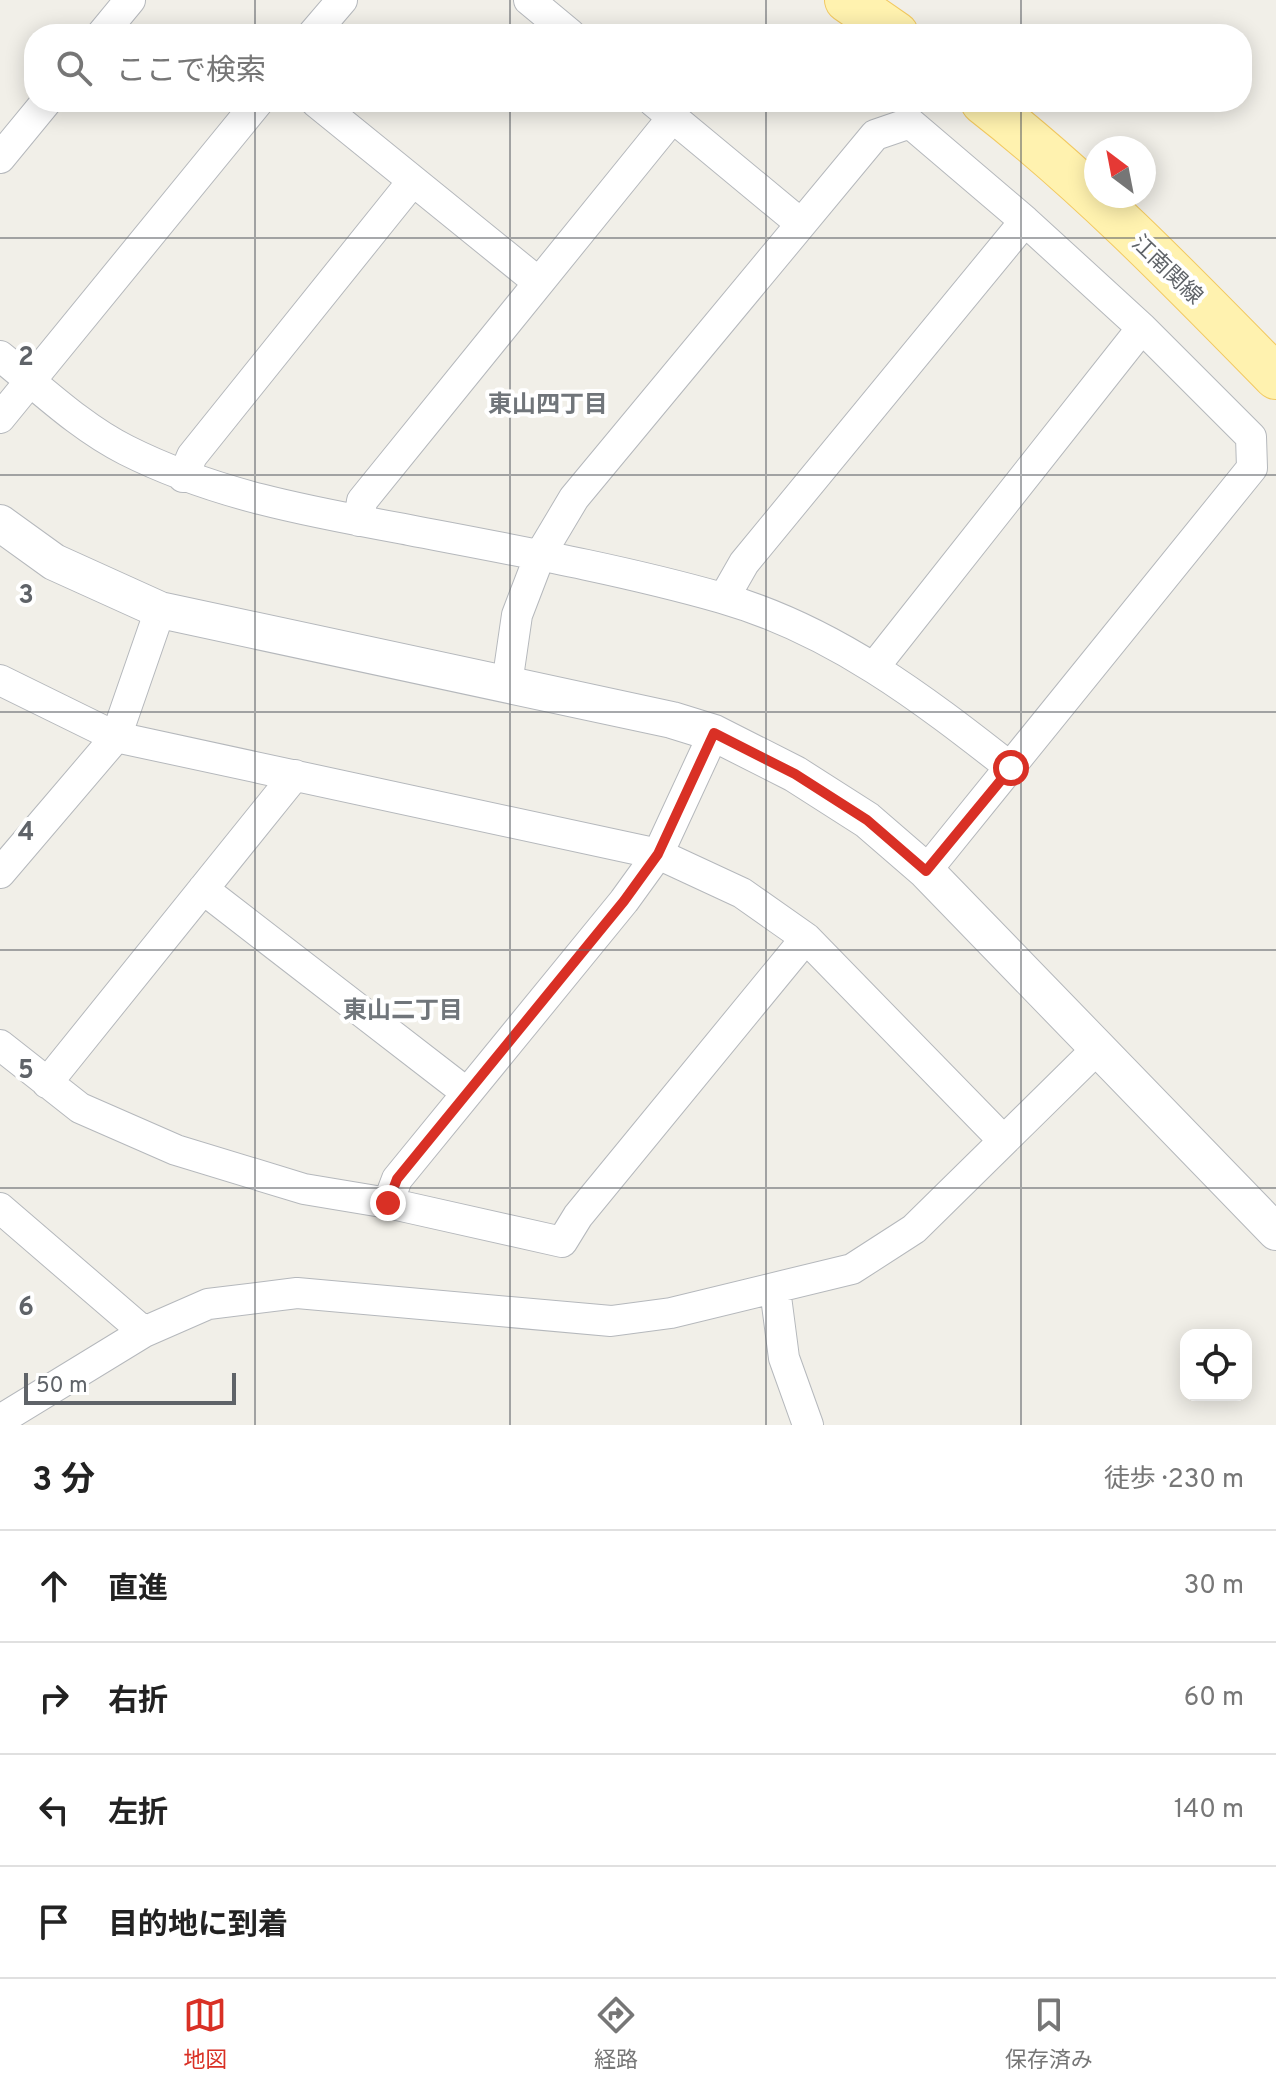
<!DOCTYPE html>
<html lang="ja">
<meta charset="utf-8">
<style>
:root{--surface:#fff;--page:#f2f2f2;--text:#222;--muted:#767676;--line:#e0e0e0;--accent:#d93025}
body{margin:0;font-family:Overpass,"Noto Sans JP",sans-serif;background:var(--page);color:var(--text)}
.controls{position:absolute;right:24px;bottom:24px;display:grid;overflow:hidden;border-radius:16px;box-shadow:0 4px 20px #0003}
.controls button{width:72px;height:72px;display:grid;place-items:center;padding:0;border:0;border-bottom:2px solid var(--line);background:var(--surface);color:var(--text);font:40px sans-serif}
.compass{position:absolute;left:1084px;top:136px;width:72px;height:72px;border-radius:50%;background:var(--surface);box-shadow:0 4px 20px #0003;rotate:328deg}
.scale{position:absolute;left:24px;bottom:20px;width:212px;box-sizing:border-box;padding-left:8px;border:4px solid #5f6368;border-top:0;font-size:22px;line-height:28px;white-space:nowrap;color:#5f6368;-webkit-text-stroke:6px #fff;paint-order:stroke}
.stop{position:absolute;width:24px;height:24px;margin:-18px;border:6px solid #d93025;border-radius:50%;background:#fff}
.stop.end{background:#d93025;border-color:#fff;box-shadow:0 2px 8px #0008}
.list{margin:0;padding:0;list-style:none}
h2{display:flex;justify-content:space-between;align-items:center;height:104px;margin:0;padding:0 32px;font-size:34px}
h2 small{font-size:26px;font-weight:400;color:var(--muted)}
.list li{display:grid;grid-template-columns:52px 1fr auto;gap:24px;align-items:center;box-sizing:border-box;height:112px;padding:0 32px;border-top:2px solid var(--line)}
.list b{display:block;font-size:30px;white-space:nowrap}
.list em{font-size:26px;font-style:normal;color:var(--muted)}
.icon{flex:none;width:44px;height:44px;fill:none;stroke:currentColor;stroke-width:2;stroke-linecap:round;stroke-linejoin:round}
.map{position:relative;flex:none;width:1276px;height:1425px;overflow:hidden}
.search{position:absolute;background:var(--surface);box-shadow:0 4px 20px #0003;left:24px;right:24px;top:24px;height:88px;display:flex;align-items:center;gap:20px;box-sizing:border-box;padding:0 28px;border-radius:32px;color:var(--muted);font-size:30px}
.sheet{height:552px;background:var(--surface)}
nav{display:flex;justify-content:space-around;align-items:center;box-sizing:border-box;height:112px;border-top:2px solid var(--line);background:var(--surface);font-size:22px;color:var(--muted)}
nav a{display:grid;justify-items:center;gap:4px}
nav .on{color:var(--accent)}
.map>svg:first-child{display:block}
</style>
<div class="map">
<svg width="1276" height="1425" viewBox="0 0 1276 1425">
<rect width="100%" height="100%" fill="#f1efe8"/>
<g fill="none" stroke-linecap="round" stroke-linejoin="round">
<defs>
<path id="minor" d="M529 0 570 34
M102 34 130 0
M313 34 342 0
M316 102 538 282
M654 102 800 223
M0 158 46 102
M0 356C40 388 80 427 126 450 215 495 311 512 409 530 513 550 620 569 722 598 833 630 922 698 1011 768
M0 418 258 102
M183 477 192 456 412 182
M359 521 362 501 673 117
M724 598 744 563 1025 221
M875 666 1142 328
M0 680 116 737 658 854 742 893 806 938 1003 1140
M507 684 517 615 540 555 574 498 875 135 910 123 1025 221 1142 328 1251 437 1252 468 926 871
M0 873 116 737 160 610
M203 889 467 1093
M0 1045 80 1108 176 1150 304 1189 388 1203 562 1242 578 1216 806 938
M47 1083 295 775
M388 1203 397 1179 624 901 658 854 714 733
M0 1208 144 1332
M775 1289 784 1358 808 1425
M0 1420 144 1332 208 1304 297 1293 611 1321 671 1313 852 1269 914 1229 1097 1049"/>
<path id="tertiary" d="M0 523 54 562 160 610 672 720 714 733 795 774 867 820 926 871 1276 1232"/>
<path id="primary" d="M847 0 896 34
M983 102C1088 184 1182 281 1276 377"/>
</defs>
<use href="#minor" stroke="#b5b8bc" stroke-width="32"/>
<use href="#tertiary" stroke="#b5b8bc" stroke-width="38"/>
<use href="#primary" stroke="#f2c960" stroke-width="46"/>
<use href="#minor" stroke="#fff" stroke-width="30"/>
<use href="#tertiary" stroke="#fff" stroke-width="36"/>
<use href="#primary" stroke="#fff2af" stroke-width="44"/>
</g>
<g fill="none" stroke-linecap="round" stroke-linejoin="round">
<path stroke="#d93025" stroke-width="10" d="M388 1203 397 1179 624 901 658 854 714 733 795 774 867 820 926 871 1011 768"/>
</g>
<path fill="none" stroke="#5f6368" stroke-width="2" stroke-opacity="0.55" d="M255 0V34M510 0V34M766 0V34M1021 0V34M255 102V1425M510 102V1425M766 102V1425M1021 102V1425M0 238H1276M0 475H1276M0 712H1276M0 950H1276M0 1188H1276"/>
<g text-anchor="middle" stroke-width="8" stroke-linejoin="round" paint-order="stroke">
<g font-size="22" fill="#5f6368" stroke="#fff">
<text transform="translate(1168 269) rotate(44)" y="8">江南関線</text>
</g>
<g font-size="24" font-weight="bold" fill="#70757a" stroke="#fff">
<text x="548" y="412">東山四丁目</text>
<text x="403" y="1018">東山二丁目</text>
</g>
</g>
<g font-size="26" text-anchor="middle" font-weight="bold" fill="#5f6368" stroke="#fff" stroke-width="8" stroke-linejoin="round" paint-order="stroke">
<text x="26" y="365">2</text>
<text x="26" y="603">3</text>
<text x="26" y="840">4</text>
<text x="26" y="1078">5</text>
<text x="26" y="1315">6</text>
</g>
</svg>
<div class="controls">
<button><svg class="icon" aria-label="locate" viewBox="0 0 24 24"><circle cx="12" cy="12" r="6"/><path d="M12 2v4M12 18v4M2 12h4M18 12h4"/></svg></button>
</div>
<svg class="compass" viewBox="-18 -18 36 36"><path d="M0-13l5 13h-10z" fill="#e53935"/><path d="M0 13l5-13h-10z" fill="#767676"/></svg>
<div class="scale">50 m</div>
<div class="stop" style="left:1011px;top:768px"></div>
<div class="stop end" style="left:388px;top:1203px"></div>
<div class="search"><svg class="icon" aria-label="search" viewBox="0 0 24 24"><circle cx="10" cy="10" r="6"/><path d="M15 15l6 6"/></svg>ここで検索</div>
</div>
<section class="sheet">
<h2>3 分<small>徒歩 · 230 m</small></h2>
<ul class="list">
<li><svg class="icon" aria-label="ahead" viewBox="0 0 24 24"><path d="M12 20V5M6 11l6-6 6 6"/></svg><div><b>直進</b></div><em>30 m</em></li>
<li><svg class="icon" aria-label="right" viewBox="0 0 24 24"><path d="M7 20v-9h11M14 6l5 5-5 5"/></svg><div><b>右折</b></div><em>60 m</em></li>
<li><svg class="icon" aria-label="left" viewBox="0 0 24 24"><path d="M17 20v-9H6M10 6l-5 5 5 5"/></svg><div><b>左折</b></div><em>140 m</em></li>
<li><svg class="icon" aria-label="arrive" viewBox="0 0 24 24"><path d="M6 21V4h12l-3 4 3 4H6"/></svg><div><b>目的地に到着</b></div></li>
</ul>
</section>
<nav>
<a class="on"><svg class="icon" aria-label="map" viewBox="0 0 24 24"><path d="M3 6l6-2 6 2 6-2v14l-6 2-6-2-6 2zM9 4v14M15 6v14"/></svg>地図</a>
<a><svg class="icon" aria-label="directions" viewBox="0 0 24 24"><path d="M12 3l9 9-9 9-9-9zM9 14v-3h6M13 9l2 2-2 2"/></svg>経路</a>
<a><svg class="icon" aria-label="saved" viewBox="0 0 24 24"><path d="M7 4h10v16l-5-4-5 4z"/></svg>保存済み</a>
</nav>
